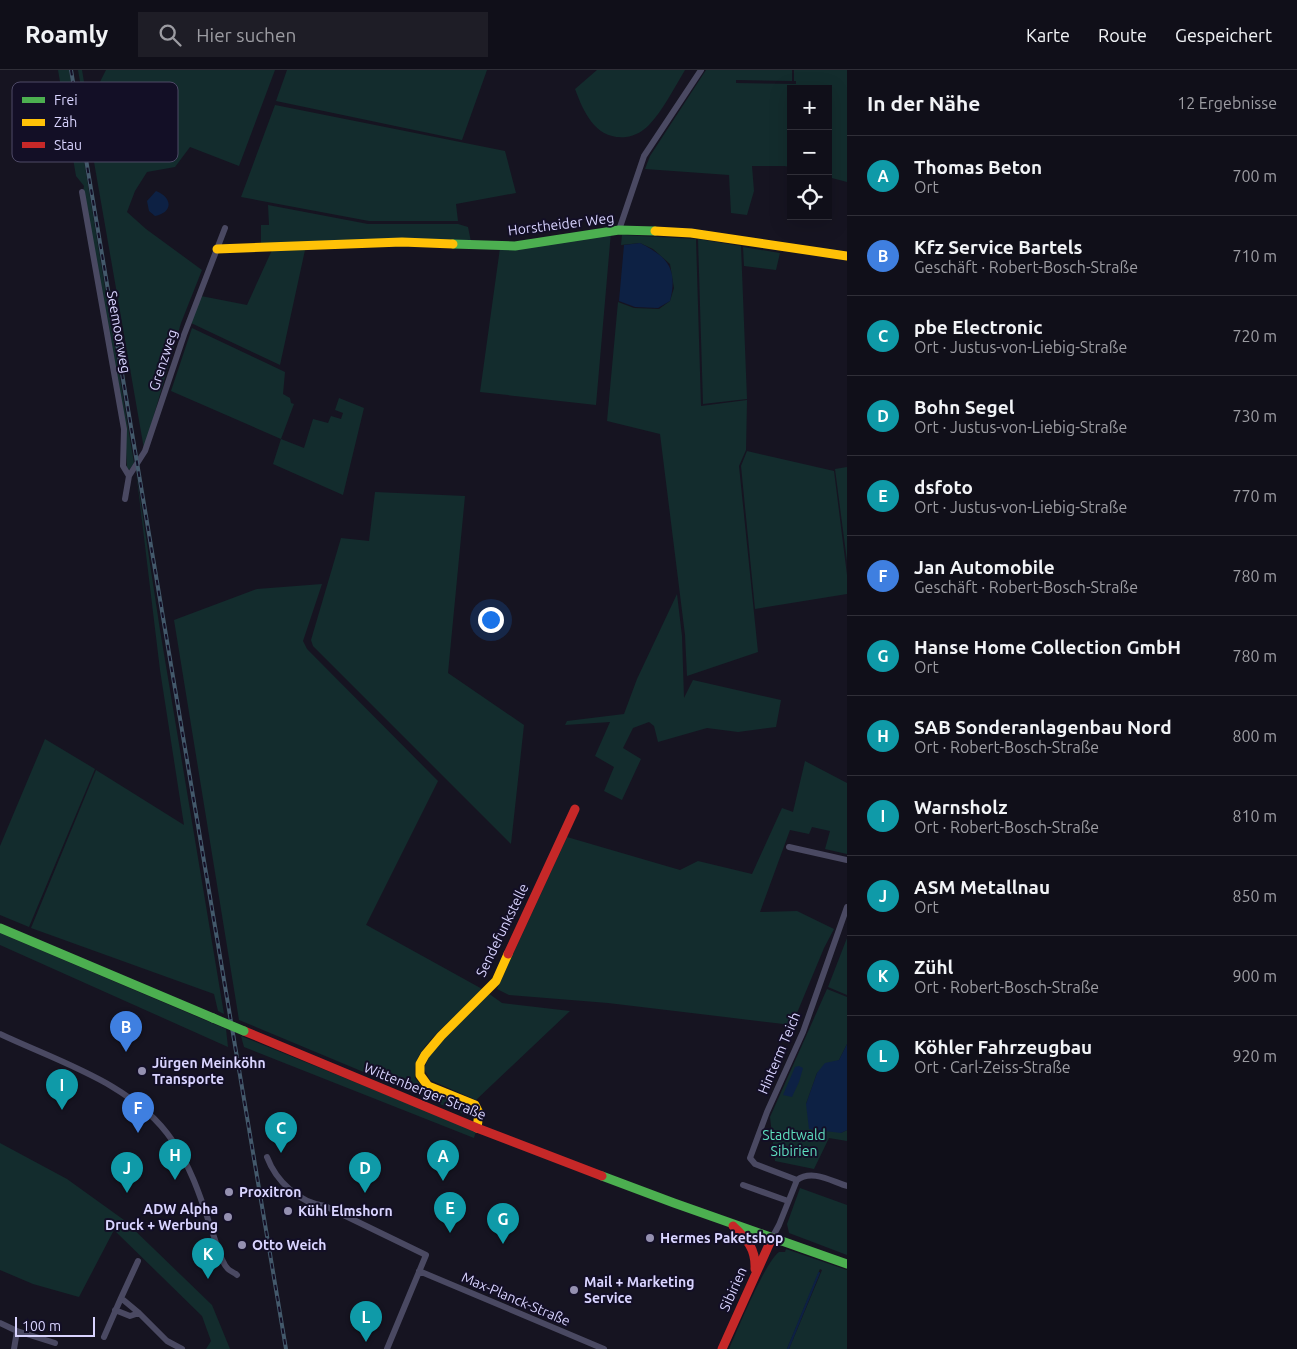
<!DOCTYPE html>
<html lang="de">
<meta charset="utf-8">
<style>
:root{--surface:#100f19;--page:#1e1d26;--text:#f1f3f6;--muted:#9c9ca2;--line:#302f38;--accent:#2563eb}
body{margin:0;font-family:Ubuntu,sans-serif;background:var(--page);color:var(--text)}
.controls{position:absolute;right:15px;top:15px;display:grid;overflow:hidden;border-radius:0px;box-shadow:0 5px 20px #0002}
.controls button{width:45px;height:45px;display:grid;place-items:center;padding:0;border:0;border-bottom:1px solid var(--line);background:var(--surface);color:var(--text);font:25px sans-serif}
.scale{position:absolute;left:15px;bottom:12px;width:80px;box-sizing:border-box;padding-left:5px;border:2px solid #d9d4ff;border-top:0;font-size:14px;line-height:18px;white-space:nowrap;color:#d9d4ff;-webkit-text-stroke:4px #130f26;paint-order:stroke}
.you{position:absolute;left:490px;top:549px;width:18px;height:18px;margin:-12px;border:4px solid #fff;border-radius:50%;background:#1a73e8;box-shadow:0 0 0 8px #1a73e833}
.badge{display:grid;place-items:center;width:32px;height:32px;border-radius:50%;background:var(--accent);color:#fff;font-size:16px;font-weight:700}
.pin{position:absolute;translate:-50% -41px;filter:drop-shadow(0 1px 2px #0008)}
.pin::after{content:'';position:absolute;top:26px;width:18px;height:15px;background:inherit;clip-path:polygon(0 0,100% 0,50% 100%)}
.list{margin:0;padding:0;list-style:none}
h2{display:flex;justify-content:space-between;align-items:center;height:65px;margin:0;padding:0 20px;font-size:21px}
h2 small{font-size:16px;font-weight:400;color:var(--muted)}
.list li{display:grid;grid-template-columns:32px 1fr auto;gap:15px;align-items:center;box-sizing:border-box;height:80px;padding:0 20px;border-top:1px solid var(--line)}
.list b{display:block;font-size:19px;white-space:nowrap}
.list p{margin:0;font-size:16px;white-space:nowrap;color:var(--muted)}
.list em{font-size:16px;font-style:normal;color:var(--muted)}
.icon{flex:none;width:28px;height:28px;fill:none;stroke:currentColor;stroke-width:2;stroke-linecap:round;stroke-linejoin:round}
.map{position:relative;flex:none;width:847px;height:1279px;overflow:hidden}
header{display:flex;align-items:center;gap:30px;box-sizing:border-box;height:70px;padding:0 25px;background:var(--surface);border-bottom:1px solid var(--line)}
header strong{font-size:24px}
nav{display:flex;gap:28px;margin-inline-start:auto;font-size:18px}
.search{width:350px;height:45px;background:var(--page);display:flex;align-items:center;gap:12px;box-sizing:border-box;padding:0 18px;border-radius:0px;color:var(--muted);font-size:19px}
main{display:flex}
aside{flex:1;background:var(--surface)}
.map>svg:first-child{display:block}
</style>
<header>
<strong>Roamly</strong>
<div class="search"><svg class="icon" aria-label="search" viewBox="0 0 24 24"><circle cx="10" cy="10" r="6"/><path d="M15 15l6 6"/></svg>Hier suchen</div>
<nav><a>Karte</a><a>Route</a><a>Gespeichert</a></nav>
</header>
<main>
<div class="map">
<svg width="847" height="1279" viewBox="0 0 847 1279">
<rect width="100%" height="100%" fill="#161421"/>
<path fill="#132c2d" d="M58 0H69L134 393 129 400 127 399 125 358 83 122 84 116 76 106Z
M78 0H82L87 30 90 32 106 0H275L239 96 190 77 175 97 147 102 135 121 127 142 146 159 202 200 181 253 144 379Z
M287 0H487L462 70 276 31Z
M597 0H685C674 18 664 39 649 55 643 61 635 66 626 67 596 70 584 43 575 19Z
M706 0H792V11L736 10V13L796 14V11H794V0H847V112L828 107V19H791V97L784 96H752L754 121 747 145 731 143 729 105 645 99 650 86Z
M275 35 505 81 516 123 456 134 458 151H369L241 127Z
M268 135 368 154H458L468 157 471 172 261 175V155H269Z
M611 162 596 335 480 322 500 178Z
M622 165 696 169 701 336 747 330 746 380 739 396 758 582 687 606 685 565 660 364 607 351 618 232 634 238 659 239 670 231 674 218 670 194 653 179 640 173 621 175Z
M698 169 741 176 747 329 703 334Z
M743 177 780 183 776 200 744 196Z
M272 180H305L280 295 191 253 201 226 247 235Z
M192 258 285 302 283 324 290 328 291 333 294 334 281 369 304 378 313 349 328 353 331 346 341 349 343 343 335 340 339 328 364 338 343 425 273 394 281 369 171 321Z
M747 381 834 401 847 505V524L755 539 741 396Z
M847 397V491L835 399Z
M136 401 160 560 224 944 218 941 214 924 31 858 96 700 184 755 160 600Z
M375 422 465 426 448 603 524 655 511 774 313 576 311 570 341 468 369 471Z
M322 514 303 571 307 579 438 711 366 855 314 826 484 920C465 938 424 970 416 992 414 997 415 1003 415 1008L424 1019 473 1038 476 1049 239 950 174 550 257 519Z
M677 524 682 566 684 628 693 610 781 630 776 657 738 662 707 658 658 672 654 656 649 652 633 658 623 678 641 689 622 730 604 721 614 697 595 686 610 652 565 655 567 651 624 644 637 609Z
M45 669 95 699 29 857 0 845V776Z
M805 691 847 713V784L825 779 830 761 812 757 809 764 790 760 760 842 797 841 834 859 824 878 792 955 608 933 509 925 497 919 567 767 680 800 698 791 752 804 782 738 793 742Z
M0 863 226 959 228 977 0 875Z
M847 868V925L828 917Z
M827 919 847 927V974L839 990 817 1003 806 1034 841 1063 847 1060V1071L829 1068 814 1099 775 1091 770 1047Z
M488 923 502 933 570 941 476 1030 430 1010 424 999 428 989 434 980Z
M241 966 476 1061 474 1068 244 977Z
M0 1073 67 1109 124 1150 212 1235 230 1279H206L211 1271 202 1246 114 1160 79 1227 33 1214 0 1200Z
M800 1118 847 1135V1185L789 1163 787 1154Z
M786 1179 847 1200V1279H789L822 1200 820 1199 787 1279H729C738 1259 765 1192 779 1182H785Z"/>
<path fill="#0d2144" d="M156 121C172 127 174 142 155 146L149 141 147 131Z
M640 173C668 187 678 199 670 231L658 238 635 237 619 231 624 175Z
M847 974V1060L841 1063 809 1059 806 1034 817 1003 825 993 839 990Z
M799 996 803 998 799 1012 792 1027 783 1025 795 997Z"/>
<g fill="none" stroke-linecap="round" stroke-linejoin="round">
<path stroke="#0d2144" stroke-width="2" d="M788 1279 819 1203"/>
<path stroke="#4a4962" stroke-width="6" d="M82 122 124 359 123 396 129 406
M619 160 644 86 701 0
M125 429 129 406 145 381 184 265 225 158
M789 777 847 790
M0 964C59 992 134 1014 172 1070 192 1098 202 1132 213 1164 217 1174 220 1191 228 1199 230 1201 235 1203 237 1205
M267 1087C276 1111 299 1133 325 1136L426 1185 387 1279
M797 1110 755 1094 750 1088 767 1042 803 962 847 837
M743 1115 788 1131
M772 1168 779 1155 797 1110C812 1099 831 1111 847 1116
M138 1191 121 1228 139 1243 167 1271 182 1279
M419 1201 604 1279
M115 1240 130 1246 139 1243
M0 1253 17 1261 14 1279
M17 1261 55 1273
M104 1267 121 1228"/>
<path stroke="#4caf50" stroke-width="9" d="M453 174 515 176 619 160 655 161
M0 858 213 948
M602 1106 674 1133 847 1194"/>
<path stroke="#ffc107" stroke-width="9" d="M655 161 691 163 847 186
M217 179 402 172 453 174
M477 1058 479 1043 475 1035 428 1016 420 1005V994L425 985 441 966 496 911 508 884"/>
<path stroke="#c62828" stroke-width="9" d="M508 884 575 739
M244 961 477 1058 602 1106
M733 1156C747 1169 756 1179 755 1199
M722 1279 772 1168"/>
<defs>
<path id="rail" d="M71 0 286 1279"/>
</defs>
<use href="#rail" stroke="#43596b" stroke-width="4"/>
<use href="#rail" stroke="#130f26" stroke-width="2" stroke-dasharray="5.5" stroke-linecap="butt"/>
<path stroke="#4caf50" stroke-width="9" d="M213 948 244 961"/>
</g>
<g fill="#9591b1" stroke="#130f26" stroke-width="2">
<circle cx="142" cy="1001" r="5"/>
<circle cx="229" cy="1122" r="5"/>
<circle cx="288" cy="1141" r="5"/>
<circle cx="228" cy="1147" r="5"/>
<circle cx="650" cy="1168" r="5"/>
<circle cx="242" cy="1175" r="5"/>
<circle cx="574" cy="1220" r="5"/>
</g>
<g text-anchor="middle" stroke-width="4" stroke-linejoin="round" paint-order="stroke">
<g font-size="14" fill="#d9d4ff" stroke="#130f26">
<text transform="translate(561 154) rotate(-7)" y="5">Horstheider Weg</text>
<text transform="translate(119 262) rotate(80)" y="5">Seemoorweg</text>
<text transform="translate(163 290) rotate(-72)" y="5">Grenzweg</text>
<text transform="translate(502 860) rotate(-64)" y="5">Sendefunkstelle</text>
<text transform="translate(779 983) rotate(-67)" y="5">Hinterm Teich</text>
<text transform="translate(425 1021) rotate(22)" y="5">Wittenberger Straße</text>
<text transform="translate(733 1219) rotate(-66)" y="5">Sibirien</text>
<text transform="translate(516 1229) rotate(23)" y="5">Max-Planck-Straße</text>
</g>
<g font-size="14" font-weight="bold" fill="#d9d4ff" stroke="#130f26" text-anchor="start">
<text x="152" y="998">Jürgen Meinköhn<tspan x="152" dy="16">Transporte</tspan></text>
<text x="239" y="1127">Proxitron</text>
<text x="218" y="1144" text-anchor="end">ADW Alpha<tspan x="218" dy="16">Druck + Werbung</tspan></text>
<text x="298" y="1146">Kühl Elmshorn</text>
<text x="660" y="1173">Hermes Paketshop</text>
<text x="252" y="1180">Otto Weich</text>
<text x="584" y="1217">Mail + Marketing<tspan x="584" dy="16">Service</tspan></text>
</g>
<g font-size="14" fill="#5fe0c0" stroke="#130f26">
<text x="794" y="1070">Stadtwald<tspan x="794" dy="16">Sibirien</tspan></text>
</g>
</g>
<rect x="12" y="12" width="166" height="80" rx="8" fill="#130f26" stroke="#4e4a67" stroke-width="1"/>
<rect x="22" y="27" width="23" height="6" fill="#4caf50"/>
<rect x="22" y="49" width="23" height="7" fill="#ffc107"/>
<rect x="22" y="72" width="23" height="6" fill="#c62828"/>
<g font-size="14" fill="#d9d4ff">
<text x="54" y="35">Frei</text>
<text x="54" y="57">Zäh</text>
<text x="54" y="80">Stau</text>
</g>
</svg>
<div class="controls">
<button>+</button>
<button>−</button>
<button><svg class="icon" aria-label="locate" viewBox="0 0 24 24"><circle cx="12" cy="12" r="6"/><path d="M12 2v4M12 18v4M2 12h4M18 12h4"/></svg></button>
</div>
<div class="scale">100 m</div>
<div class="you"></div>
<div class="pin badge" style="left:443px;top:1111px;background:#0f9aa8">A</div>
<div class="pin badge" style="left:126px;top:982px;background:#3f7fe0">B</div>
<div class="pin badge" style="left:281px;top:1083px;background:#0f9aa8">C</div>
<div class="pin badge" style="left:365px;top:1123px;background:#0f9aa8">D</div>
<div class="pin badge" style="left:450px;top:1163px;background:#0f9aa8">E</div>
<div class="pin badge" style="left:138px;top:1063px;background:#3f7fe0">F</div>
<div class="pin badge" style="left:503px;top:1174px;background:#0f9aa8">G</div>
<div class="pin badge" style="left:175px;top:1110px;background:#0f9aa8">H</div>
<div class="pin badge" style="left:62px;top:1040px;background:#0f9aa8">I</div>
<div class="pin badge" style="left:127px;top:1123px;background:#0f9aa8">J</div>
<div class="pin badge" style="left:208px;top:1209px;background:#0f9aa8">K</div>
<div class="pin badge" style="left:366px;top:1272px;background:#0f9aa8">L</div>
</div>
<aside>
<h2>In der Nähe<small>12 Ergebnisse</small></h2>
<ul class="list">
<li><span class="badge" style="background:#0f9aa8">A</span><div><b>Thomas Beton</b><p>Ort</p></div><em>700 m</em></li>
<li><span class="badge" style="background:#3f7fe0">B</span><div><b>Kfz Service Bartels</b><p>Geschäft · Robert-Bosch-Straße</p></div><em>710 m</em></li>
<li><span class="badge" style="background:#0f9aa8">C</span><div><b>pbe Electronic</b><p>Ort · Justus-von-Liebig-Straße</p></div><em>720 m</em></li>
<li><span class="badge" style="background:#0f9aa8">D</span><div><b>Bohn Segel</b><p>Ort · Justus-von-Liebig-Straße</p></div><em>730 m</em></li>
<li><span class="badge" style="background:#0f9aa8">E</span><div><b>dsfoto</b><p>Ort · Justus-von-Liebig-Straße</p></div><em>770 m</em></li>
<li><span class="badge" style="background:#3f7fe0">F</span><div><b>Jan Automobile</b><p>Geschäft · Robert-Bosch-Straße</p></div><em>780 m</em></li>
<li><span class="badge" style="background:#0f9aa8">G</span><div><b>Hanse Home Collection GmbH</b><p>Ort</p></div><em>780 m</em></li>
<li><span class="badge" style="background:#0f9aa8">H</span><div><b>SAB Sonderanlagenbau Nord</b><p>Ort · Robert-Bosch-Straße</p></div><em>800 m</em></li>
<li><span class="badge" style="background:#0f9aa8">I</span><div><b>Warnsholz</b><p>Ort · Robert-Bosch-Straße</p></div><em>810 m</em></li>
<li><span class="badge" style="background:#0f9aa8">J</span><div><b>ASM Metallnau</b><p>Ort</p></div><em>850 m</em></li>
<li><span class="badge" style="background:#0f9aa8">K</span><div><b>Zühl</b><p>Ort · Robert-Bosch-Straße</p></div><em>900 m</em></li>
<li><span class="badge" style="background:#0f9aa8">L</span><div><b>Köhler Fahrzeugbau</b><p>Ort · Carl-Zeiss-Straße</p></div><em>920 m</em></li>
</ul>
</aside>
</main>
